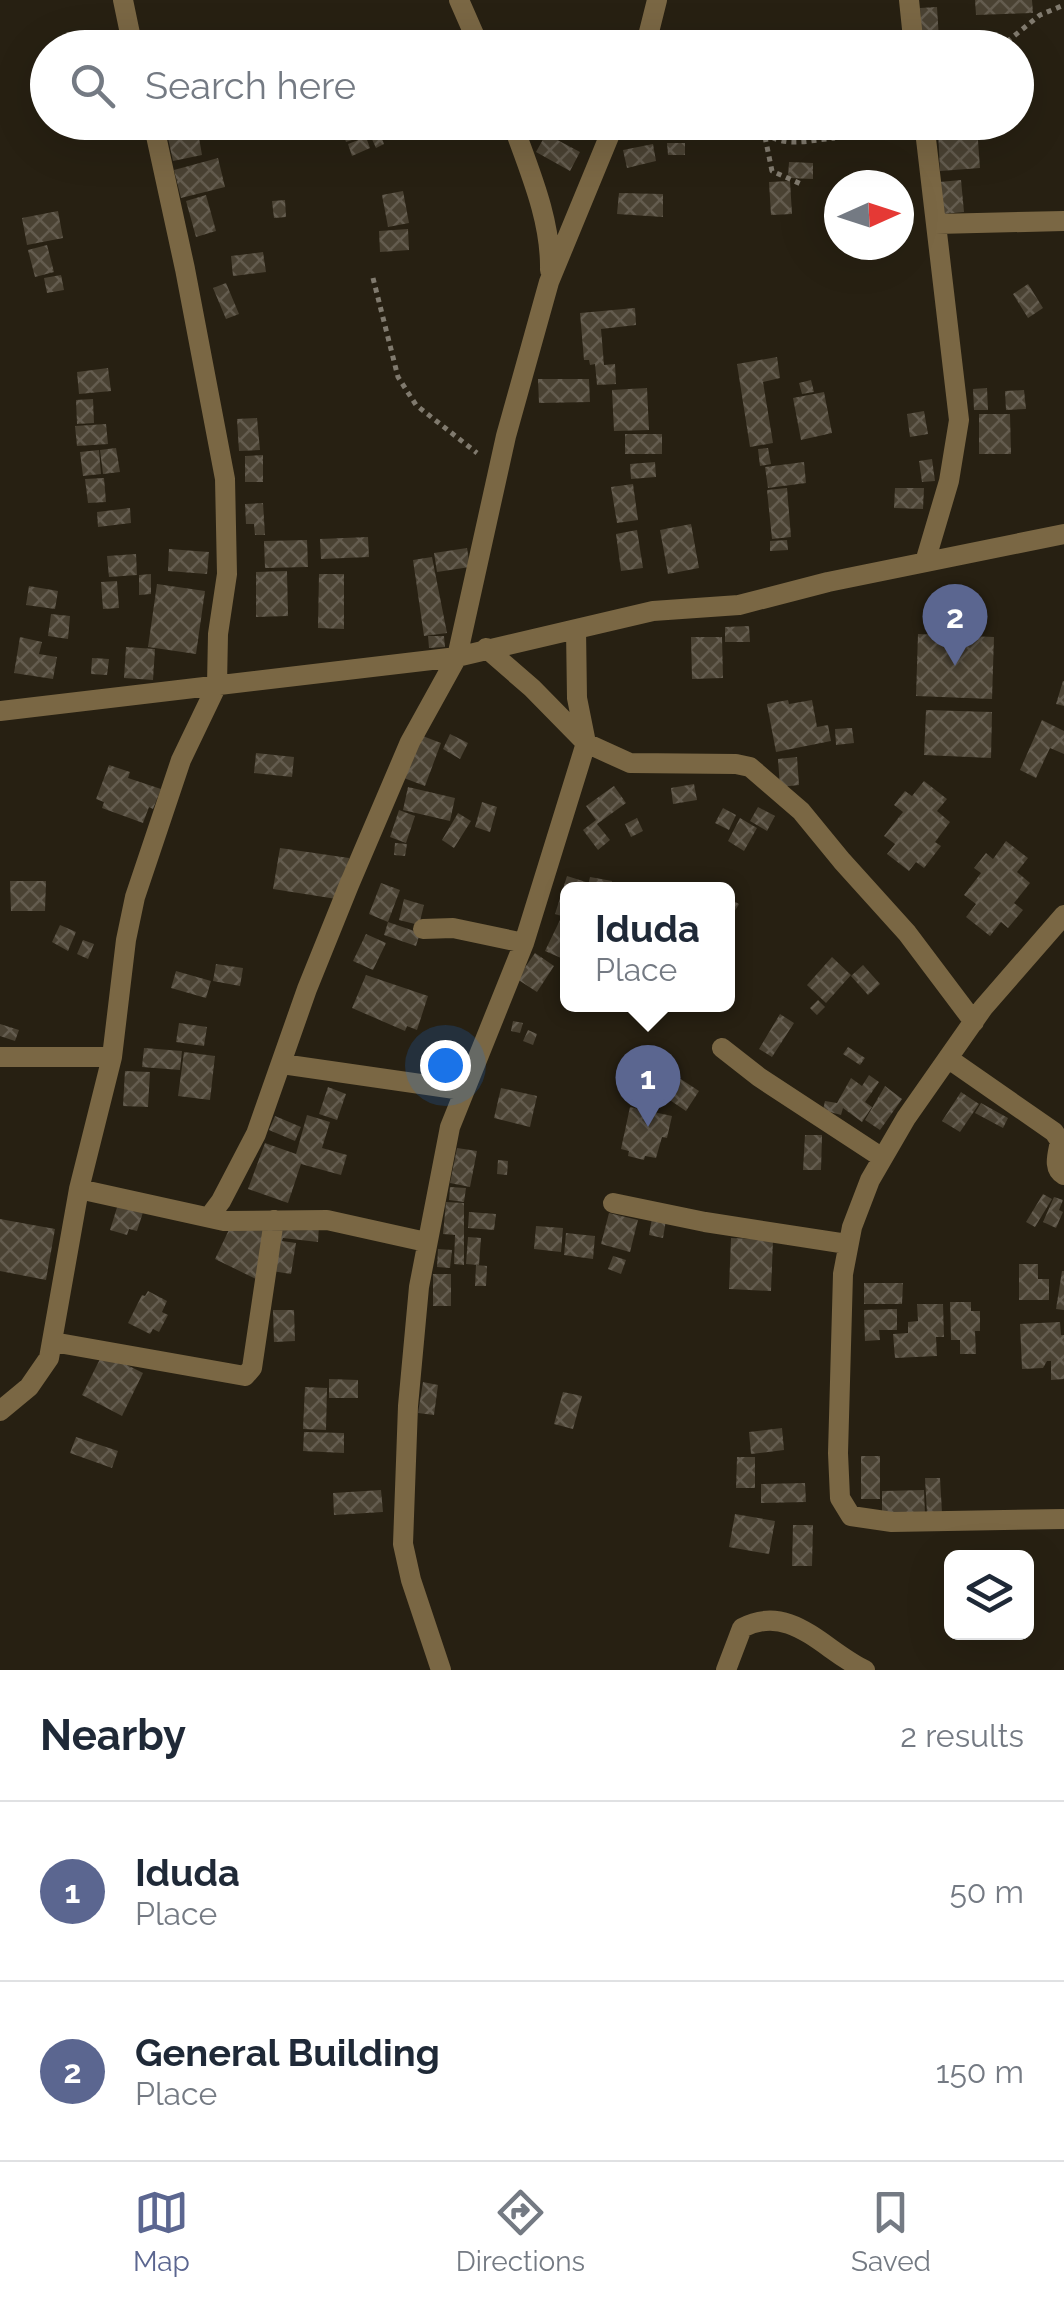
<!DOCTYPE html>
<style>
:root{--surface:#fff;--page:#f6f6f7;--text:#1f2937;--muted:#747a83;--line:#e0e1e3;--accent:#5b6690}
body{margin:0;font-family:Raleway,sans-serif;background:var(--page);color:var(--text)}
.controls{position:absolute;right:30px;bottom:30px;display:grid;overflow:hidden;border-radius:15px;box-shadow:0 10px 40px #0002}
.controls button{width:90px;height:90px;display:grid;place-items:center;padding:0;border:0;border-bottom:2px solid var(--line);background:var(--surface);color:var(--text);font:50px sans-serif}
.compass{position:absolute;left:824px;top:170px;width:90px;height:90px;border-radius:50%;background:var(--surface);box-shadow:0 10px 40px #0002;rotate:87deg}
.you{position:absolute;left:445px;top:1065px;width:35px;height:35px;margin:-25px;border:8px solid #fff;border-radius:50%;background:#1a73e8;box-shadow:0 0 0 15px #1a73e833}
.badge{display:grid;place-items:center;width:65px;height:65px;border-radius:50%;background:var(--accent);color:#fff;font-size:32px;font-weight:700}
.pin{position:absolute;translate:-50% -82px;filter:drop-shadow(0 2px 5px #0008)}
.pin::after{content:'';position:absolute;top:52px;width:35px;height:30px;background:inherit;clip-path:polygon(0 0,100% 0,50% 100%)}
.popup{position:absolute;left:560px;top:882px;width:175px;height:130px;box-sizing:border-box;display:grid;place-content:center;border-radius:15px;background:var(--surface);filter:drop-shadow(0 2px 8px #0005);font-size:32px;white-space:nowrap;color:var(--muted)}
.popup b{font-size:38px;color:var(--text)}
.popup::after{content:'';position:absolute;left:50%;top:100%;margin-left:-20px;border:20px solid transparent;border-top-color:var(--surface)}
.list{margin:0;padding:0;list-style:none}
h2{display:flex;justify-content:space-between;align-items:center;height:130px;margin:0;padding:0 40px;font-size:42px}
h2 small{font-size:32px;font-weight:400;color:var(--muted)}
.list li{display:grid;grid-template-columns:65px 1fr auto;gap:30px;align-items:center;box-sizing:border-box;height:180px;padding:0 40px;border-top:2px solid var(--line)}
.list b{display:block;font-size:38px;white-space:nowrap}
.list p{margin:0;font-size:32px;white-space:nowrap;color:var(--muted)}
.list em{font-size:32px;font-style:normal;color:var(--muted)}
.icon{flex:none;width:55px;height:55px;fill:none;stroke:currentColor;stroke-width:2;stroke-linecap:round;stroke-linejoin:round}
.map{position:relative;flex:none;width:1064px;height:1670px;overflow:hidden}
.search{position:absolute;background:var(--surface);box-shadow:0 10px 40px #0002;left:30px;right:30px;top:30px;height:110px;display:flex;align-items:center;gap:25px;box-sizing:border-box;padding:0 35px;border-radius:55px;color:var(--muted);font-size:38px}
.sheet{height:490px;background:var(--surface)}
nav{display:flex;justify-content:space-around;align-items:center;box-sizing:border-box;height:140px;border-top:2px solid var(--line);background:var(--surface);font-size:28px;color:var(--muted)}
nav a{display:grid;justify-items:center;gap:5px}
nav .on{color:var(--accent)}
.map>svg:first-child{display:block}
</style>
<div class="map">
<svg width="1064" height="1670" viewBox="0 0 1064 1670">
<defs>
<pattern id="building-cross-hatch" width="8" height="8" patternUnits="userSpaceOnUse" patternTransform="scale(2.5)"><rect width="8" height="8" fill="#4a4233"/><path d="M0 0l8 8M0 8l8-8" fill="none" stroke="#645c4f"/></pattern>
</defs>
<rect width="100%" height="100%" fill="#272012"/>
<path fill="url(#building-cross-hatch)" d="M975 0H1032L1033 13 976 15Z
M937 7 939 40 922 41 920 8Z
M314 37 316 48H294L292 40Z
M805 40 806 48H785L784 42Z
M339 122H360L364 136 346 142Z
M400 122H427L406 133Z
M977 127 980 168 940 171 938 130Z
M198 132 202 155 173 161 168 138Z
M380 133 384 144 376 148 371 137Z
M546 134 580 152 570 171 536 152Z
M366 137 370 148 352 156 348 144Z
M667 143H685V155H668Z
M653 144 656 161 627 168 623 150Z
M218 158 225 187 181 198 174 170Z
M789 162 813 163V179L788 178Z
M961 180 964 212 943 214 939 182Z
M790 181 792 214 771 215 769 182Z
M403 191 409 223 388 227 382 195Z
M619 193 663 194V217L617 214Z
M206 195 216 231 196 237 186 201Z
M285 200 286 217 274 218 272 201Z
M58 211 63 238 27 245 22 218Z
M408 229 409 250 380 252 379 231Z
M47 245 54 272 35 277 28 250Z
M263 252 266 272 233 276 231 256Z
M61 275 64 290 47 293 44 278Z
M226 283 239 314 226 319 213 288Z
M1028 284 1043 308 1028 318 1013 294Z
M635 308 636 325 601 329 604 365 615 364 616 384 597 385 595 364 590 365 589 360H584L580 313Z
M777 357 780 378 763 382 773 443 750 447 737 364Z
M108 368 111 391 79 394 77 372Z
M538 379H589L590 402 539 403Z
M811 380 814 392 802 394 799 383Z
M647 388 649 430 614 431 612 390Z
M987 388 988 410H974L973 389Z
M1024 390 1026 409 1006 410 1005 391Z
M824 392 832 433 801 440 793 398Z
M93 399 94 423 77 424 76 400Z
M924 411 928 434 910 437 907 414Z
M979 414H1010L1011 454H979Z
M257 418 260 450 239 451 237 419Z
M106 424 108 444 77 446 75 426Z
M625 434H662V454H625Z
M116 448 120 472 103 474 100 450Z
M768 448 771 464 760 466 758 449Z
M99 450 101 474 83 476 80 452Z
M263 455V482H245V456Z
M932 459 935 481 922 482 919 461Z
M655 462 656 477 631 479 630 464Z
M804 462 806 483 768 488 765 467Z
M104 478 106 502 88 503 85 479Z
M633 484 638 520 617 523 611 487Z
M787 488 791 537 772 539 767 490Z
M895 488H924L923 509 894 508Z
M263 503 265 535H255L254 524H246L245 504Z
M130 508 131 523 98 527 97 512Z
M691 524 699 568 668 574 660 530Z
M637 530 643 568 621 571 616 534Z
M368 537 369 557 321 559 320 539Z
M307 540 308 567 265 568 264 541Z
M787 540 788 550 770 551V541Z
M467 548 470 567 437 572 434 553Z
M169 549 209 552 207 574 168 571Z
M136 554 137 575 109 577 107 556Z
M432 557 447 633 424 636 413 560Z
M287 571 288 616 256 617V572Z
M151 574V594L139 595V575Z
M319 574H344V629L318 628Z
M117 581 119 608 103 609 101 582Z
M157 584 205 591 196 654 148 647Z
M29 586 58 591 55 609 26 605Z
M51 614 70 616 68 639 48 636Z
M749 626 750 642H725V627Z
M918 634 994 637 992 699 916 696Z
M428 636H444L445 647 429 648Z
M20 637 42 642 39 654 57 657 53 679 14 673Z
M691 637H722L723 678 692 679Z
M126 647 155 649 153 680 124 678Z
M92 658 109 659 107 675 91 674Z
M1063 681H1064V706L1056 704Z
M788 700 789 704 812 700 817 727 828 725 831 741 776 752 767 704Z
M926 710 992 712 991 758 924 755Z
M1042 720 1064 731V754L1050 748 1036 778 1020 770Z
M852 728 854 743 836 745 835 729Z
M450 734 468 743 460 759 443 749Z
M420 735 441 743 425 786 404 778Z
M256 753 294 757 292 777 254 773Z
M797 757 799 785 780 787 778 759Z
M109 765 130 772 128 778 161 789 153 809 149 807 143 823 102 808 104 802 96 799Z
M924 781 947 799 937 811 950 822 935 842 941 846 924 868 916 862 909 871 887 854 895 844 884 836 903 812 894 805 905 791 912 796Z
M694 784 697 800 673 804 671 788Z
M614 786 626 803 597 824 610 840 598 850 583 830 596 820 586 806Z
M408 787 455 798 450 821 403 810Z
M482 802 497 807 490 832 475 827Z
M758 807 775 816 767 831 750 821Z
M723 808 736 815 729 830 715 823Z
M399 810 415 816 406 843 390 837Z
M458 813 471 821 454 848 442 840Z
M637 818 643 831 631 837 625 824Z
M740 818 757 828 744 851 728 841Z
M1006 841 1028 858 1017 872 1030 883 1014 903 1023 910 1008 928 1001 922 990 936 966 917 976 904 964 895 981 873 974 868 986 853 993 859Z
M395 843 407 844 405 856 394 855Z
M280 848 349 858 343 900 273 889Z
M567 876 586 882 584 890H568V918L555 914Z
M590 877 612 881 611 890H587Z
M10 881H46L45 911H11Z
M381 883 400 890 388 922 369 914Z
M728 898 739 904 731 917 728 915Z
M404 899 424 905 419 925 399 920Z
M560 920 568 924V961L545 951Z
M388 922 420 933 416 946 384 935Z
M60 925 76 932 68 951 52 942Z
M366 934 386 943 373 970 353 961Z
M83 940 94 944 88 959 77 954Z
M535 953 554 966 537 992 517 979Z
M832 957 851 975 826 1003 807 985Z
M216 964 243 968 240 986 213 981Z
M863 965 880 984 868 995 851 976Z
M176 971 211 981 206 998 171 988Z
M366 975 428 996 417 1030 407 1026 405 1031 352 1008Z
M818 1000 825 1007 817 1015 810 1008Z
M780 1014 794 1023 772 1057 759 1049Z
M513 1021 523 1023 520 1033 511 1031Z
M179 1023 207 1027 204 1046 176 1042Z
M0 1024 19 1030 15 1041 0 1036Z
M528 1030 537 1034 533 1045 523 1041Z
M848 1047 865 1058 860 1065 843 1054Z
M144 1048 182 1051 180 1070 142 1067Z
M184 1052 215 1056 210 1100 178 1096Z
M650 1059 699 1091 686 1111 637 1078Z
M125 1071 150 1072 148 1107 123 1106Z
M869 1075 879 1082 865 1102 872 1107 862 1122 843 1108 841 1115 823 1110 825 1101 837 1103 851 1078 862 1086Z
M885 1086 902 1099 880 1130 865 1120Z
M328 1087 346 1094 337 1120 319 1114Z
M501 1088 537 1096 530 1127 494 1118Z
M961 1092 979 1104 960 1132 942 1121Z
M981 1103 1008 1118 1003 1128 975 1113Z
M630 1107 672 1116 667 1138 662 1137 656 1158 645 1156 644 1160 628 1156 629 1151 621 1149Z
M307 1115 330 1122 322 1148 347 1155 341 1175 301 1164 288 1203 248 1189 265 1143 296 1154Z
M275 1116 301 1127 295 1141 269 1130Z
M805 1135H822L821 1170H803Z
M457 1148 477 1151 470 1187 450 1183Z
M498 1160 508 1161 507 1175 497 1174Z
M450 1187 466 1188 464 1202 449 1200Z
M1043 1194 1052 1199 1035 1227 1026 1222Z
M1054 1197 1063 1200 1059 1210 1063 1212 1056 1228 1043 1222Z
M119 1201 144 1209 137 1231 129 1229 127 1235 110 1230Z
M446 1202 464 1203V1265L454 1264 455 1235 443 1234Z
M469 1212 496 1214 494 1230 468 1228Z
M237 1213 319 1225 318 1242 283 1238 282 1241 296 1243 291 1274 272 1271 262 1282 215 1259Z
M609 1213 638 1220 630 1252 601 1244Z
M652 1218 666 1220 663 1238 649 1235Z
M0 1219 55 1229 46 1280 0 1271Z
M536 1226 563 1228 561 1252 534 1249Z
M566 1233 595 1236 593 1259 564 1255Z
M468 1237 481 1238 479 1265 466 1264Z
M731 1238 773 1240 771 1291 729 1289Z
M438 1249 452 1250 450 1268 437 1267Z
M613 1256 626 1260 621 1274 608 1269Z
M1019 1264H1038V1279H1049V1300H1019Z
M476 1265 487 1266 486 1286H475Z
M1062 1271H1064V1310L1056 1309Z
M433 1274H451V1306H433Z
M864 1283H903L902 1304H864Z
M148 1291 167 1301 162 1312 168 1315 159 1332 153 1329 150 1334 128 1323 142 1295 145 1296Z
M950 1302H971V1311H980V1331H975L976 1354H960V1340H951Z
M917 1304H943L944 1337H936L937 1356 895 1358 893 1334 908 1333V1322L918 1321Z
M897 1309V1330H879L880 1340 865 1341 864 1310Z
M273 1310H294L295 1341 274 1342Z
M1060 1322 1061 1335H1064V1379L1051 1380V1361H1047L1043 1368 1022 1369 1020 1324Z
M103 1353 143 1373 122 1416 82 1395Z
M329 1379 358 1380V1398H329Z
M423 1382 438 1385 434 1415 418 1413Z
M305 1387 327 1388 326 1430 303 1429Z
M563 1392 582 1396 573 1429 554 1424Z
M782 1428 784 1450 751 1454 749 1432Z
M304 1432 344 1433V1453L303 1451Z
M76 1437 118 1451 112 1468 70 1453Z
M861 1456H880V1499H861Z
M737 1457H755V1488H736Z
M925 1478H940L942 1513 927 1514Z
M805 1483 806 1502 761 1503V1484Z
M381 1490 383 1512 334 1515 333 1493Z
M924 1490 925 1515 882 1517V1491Z
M735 1514 775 1521 769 1554 729 1547Z
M793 1525H813L812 1566H792Z"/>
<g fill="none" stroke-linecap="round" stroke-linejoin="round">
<path stroke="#807a6e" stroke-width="5" stroke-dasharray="5 5" stroke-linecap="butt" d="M999 48 1040 15 1064 5
M760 122C770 152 809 140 835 138
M765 137 772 171 801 184
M373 278 398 377 416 405 477 453"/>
<path stroke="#7a6744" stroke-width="20" d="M123 0 133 48
M459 0 480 48
M909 0 914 48
M645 48 657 0
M512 122C529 170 551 219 550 270
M924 122 959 420 949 481 925 562
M936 224 1064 221
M486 648 532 688 586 743 630 763 736 764 750 767 801 811 842 861 907 933 974 1022
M0 711 457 657 653 611 739 605 828 582 1064 534
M1064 915 983 1008 906 1118 870 1180 852 1227 843 1274 838 1453 840 1498 851 1516 892 1522 1064 1519
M423 929 453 928 524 943
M722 1048 759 1077 881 1157
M0 1057H112
M949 1059 1054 1132 1060 1141C1058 1154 1052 1168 1064 1175
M282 1064 462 1090
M79 1189 224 1221 327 1220 426 1242
M613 1203 705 1222 847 1244
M209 1217 221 1201 256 1134 307 989 349 885 410 742 457 657 506 436 549 282 615 122
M53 1342 245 1376 252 1368 274 1220
M0 1411 29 1387 49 1358 79 1189 112 1057 126 940 135 897 181 760 217 685 218 634 227 574 225 479 185 269 153 122
M441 1670 411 1580 403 1544 408 1406 419 1287 450 1127 524 943 586 743 577 698 576 629
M726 1670 742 1628C791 1602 824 1651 865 1670"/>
</g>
</svg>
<div class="controls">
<button><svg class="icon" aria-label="layers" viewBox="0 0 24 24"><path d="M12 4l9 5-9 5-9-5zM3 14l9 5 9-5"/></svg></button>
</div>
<svg class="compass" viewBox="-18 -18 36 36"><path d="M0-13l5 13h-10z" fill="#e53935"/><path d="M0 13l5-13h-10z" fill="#747a83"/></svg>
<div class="you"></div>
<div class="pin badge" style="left:648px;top:1127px">1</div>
<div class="popup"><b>Iduda</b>Place</div>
<div class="pin badge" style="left:955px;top:666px">2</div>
<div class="search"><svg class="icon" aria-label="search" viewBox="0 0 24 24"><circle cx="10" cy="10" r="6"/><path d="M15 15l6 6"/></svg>Search here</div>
</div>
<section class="sheet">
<h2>Nearby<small>2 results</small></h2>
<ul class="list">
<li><span class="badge">1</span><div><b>Iduda</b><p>Place</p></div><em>50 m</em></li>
<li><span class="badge">2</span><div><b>General Building</b><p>Place</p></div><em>150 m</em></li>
</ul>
</section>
<nav>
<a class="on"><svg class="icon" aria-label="map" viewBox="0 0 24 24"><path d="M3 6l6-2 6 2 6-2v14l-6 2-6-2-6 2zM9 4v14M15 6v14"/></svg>Map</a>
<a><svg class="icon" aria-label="directions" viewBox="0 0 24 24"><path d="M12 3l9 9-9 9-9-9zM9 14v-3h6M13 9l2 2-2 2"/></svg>Directions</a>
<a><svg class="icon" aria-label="saved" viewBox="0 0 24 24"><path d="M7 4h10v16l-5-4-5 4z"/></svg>Saved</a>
</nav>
